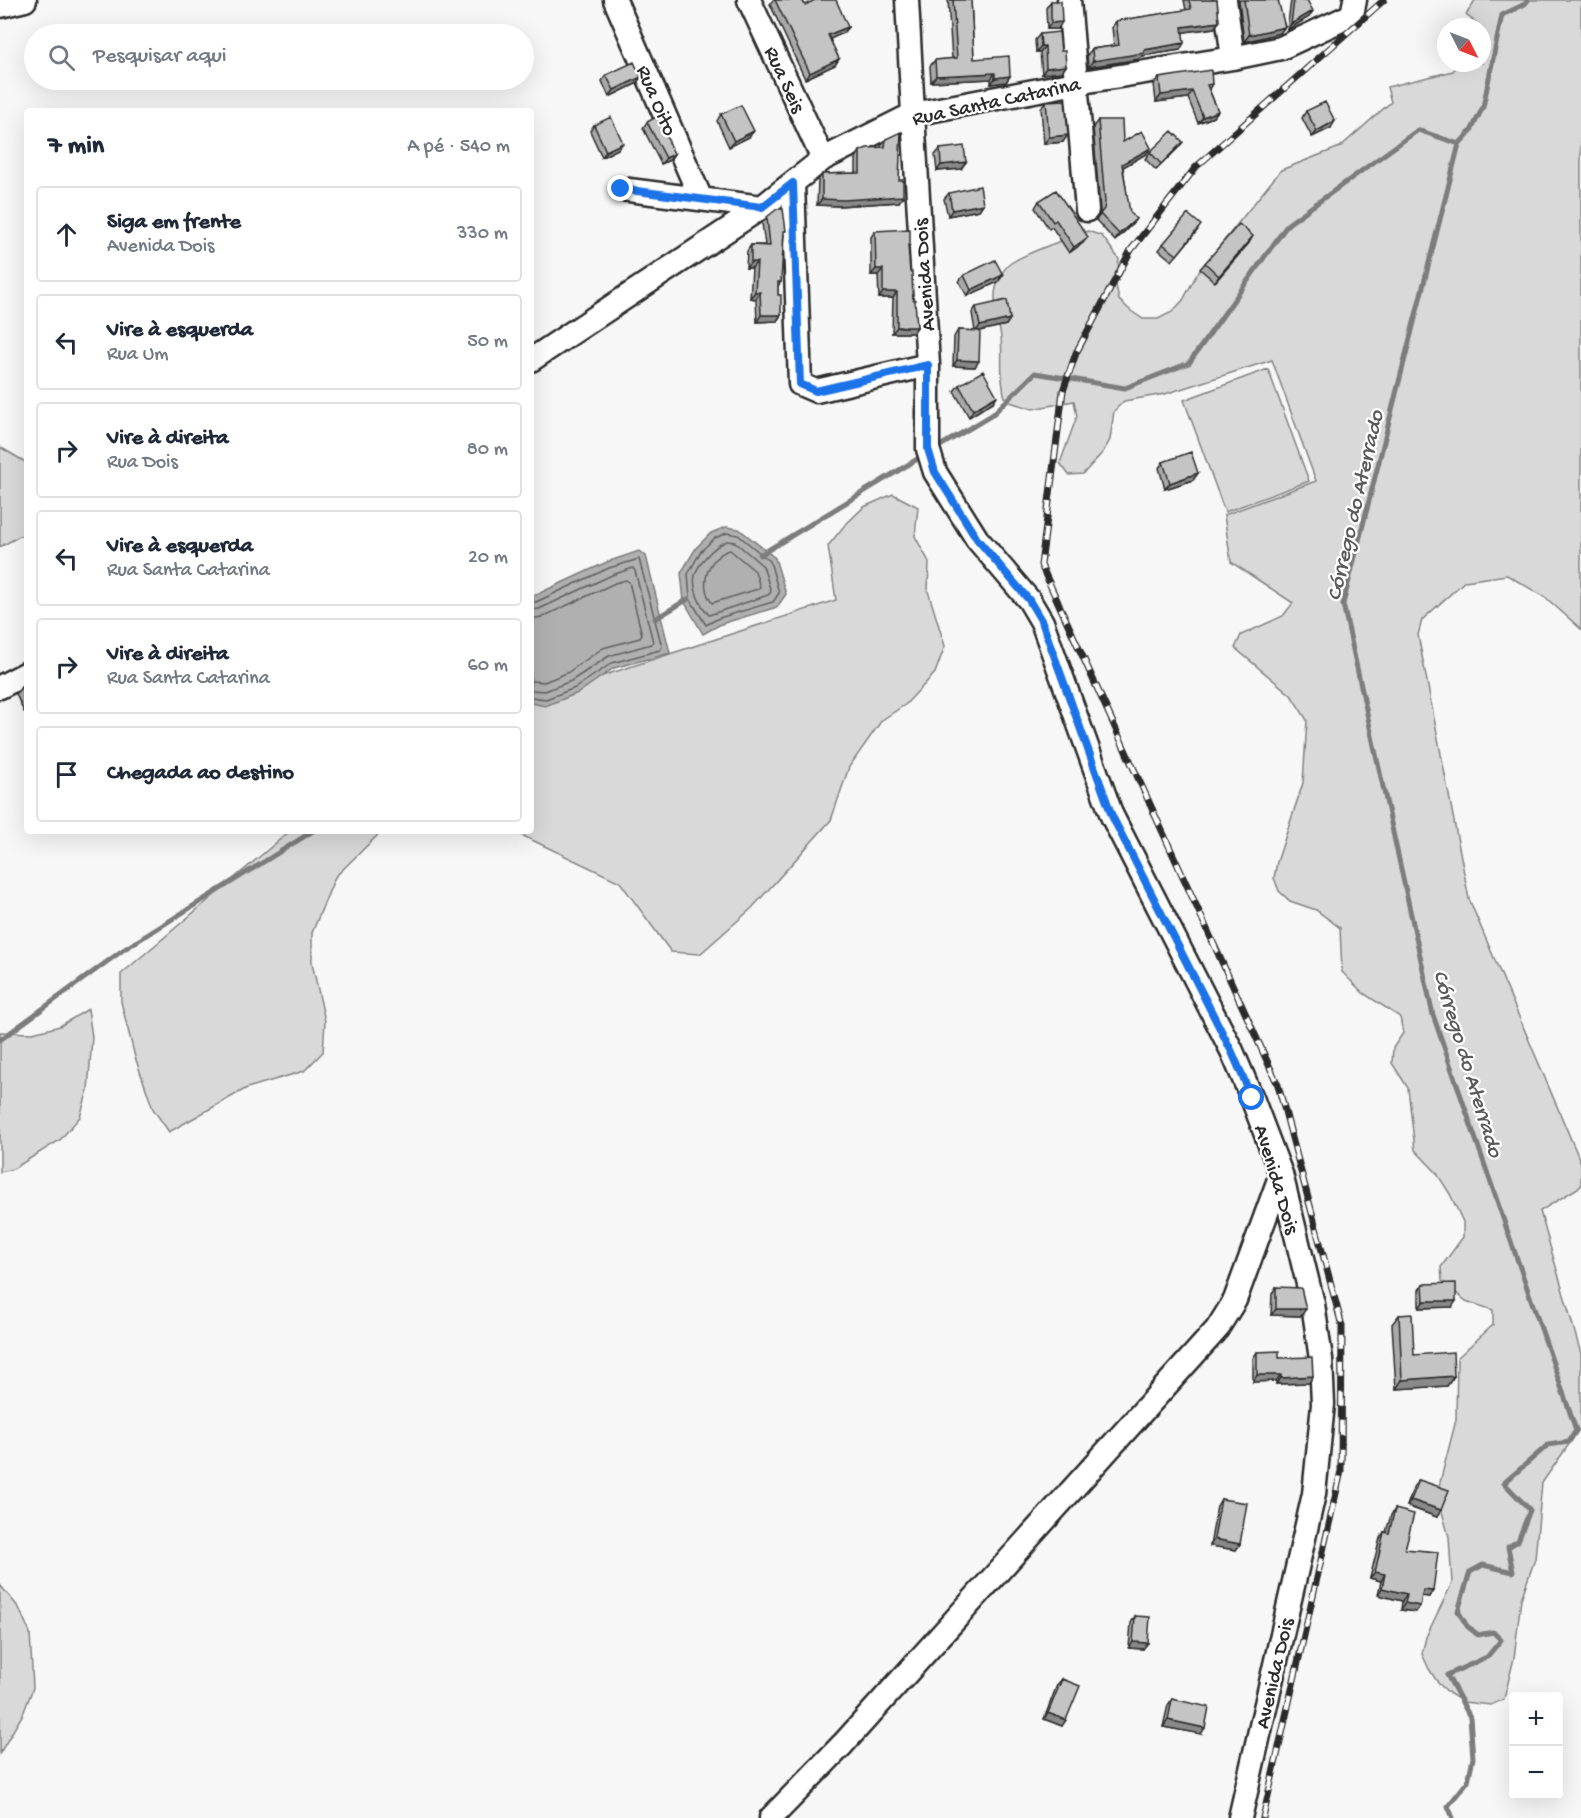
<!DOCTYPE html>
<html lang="pt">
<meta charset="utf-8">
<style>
:root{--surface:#fff;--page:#f2f2f3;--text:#1f2937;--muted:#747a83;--line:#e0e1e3}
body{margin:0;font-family:"Gochi Hand",sans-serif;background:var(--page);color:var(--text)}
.controls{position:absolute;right:18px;bottom:18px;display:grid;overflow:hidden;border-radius:6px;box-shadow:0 6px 24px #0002}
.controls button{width:54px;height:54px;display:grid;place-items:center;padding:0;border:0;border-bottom:2px solid var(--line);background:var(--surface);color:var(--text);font:30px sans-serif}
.compass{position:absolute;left:1437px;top:18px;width:54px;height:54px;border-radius:50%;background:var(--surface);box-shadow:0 6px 24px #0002;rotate:132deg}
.stop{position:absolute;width:18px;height:18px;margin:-14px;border:4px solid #1a73e8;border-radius:50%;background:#fff}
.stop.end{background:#1a73e8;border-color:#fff;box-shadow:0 2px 6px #0008}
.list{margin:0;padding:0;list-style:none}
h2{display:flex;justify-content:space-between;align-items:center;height:78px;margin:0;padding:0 24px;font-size:26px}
h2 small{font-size:20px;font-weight:400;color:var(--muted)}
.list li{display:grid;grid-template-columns:39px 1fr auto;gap:18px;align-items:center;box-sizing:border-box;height:96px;margin:0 12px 12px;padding:0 12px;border:2px solid var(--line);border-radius:6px}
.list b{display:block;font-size:22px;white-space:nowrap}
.list p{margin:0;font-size:20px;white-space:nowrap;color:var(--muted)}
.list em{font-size:20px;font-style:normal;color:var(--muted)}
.icon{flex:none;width:33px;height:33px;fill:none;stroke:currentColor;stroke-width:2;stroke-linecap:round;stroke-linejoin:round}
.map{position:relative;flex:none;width:1581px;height:1818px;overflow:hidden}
.search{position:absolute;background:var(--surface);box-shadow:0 6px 24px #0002;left:24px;top:24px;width:510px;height:66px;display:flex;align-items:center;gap:15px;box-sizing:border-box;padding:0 21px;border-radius:33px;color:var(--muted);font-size:22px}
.panel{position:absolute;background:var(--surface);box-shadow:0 6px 24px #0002;left:24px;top:108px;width:510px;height:726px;border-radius:6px}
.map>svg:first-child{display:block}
</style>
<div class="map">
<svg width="1581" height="1818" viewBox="0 0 1581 1818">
<rect width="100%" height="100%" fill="#f7f7f7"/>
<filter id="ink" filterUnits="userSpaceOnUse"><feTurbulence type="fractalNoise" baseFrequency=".0167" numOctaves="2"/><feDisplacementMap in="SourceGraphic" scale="12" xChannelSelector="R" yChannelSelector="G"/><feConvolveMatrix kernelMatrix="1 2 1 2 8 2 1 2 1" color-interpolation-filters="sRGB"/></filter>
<g filter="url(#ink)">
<path fill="#d9d9d9" stroke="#828282" stroke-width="1.5" d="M1475 0H1581V629L1545 597 1507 575 1465 581 1422 620 1418 635 1469 899 1581 1163V1186L1540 1211 1581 1354V1427L1542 1483 1535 1559 1521 1599 1514 1658 1504 1699 1491 1705 1463 1702 1450 1694 1438 1683 1429 1669 1422 1654 1426 1637 1452 1583 1449 1537 1437 1494 1456 1420 1457 1358 1493 1325V1310L1466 1301 1442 1281 1441 1267 1463 1237V1222L1450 1194 1436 1172 1415 1150 1408 1088 1392 1063 1393 1048 1403 1033 1400 1017 1363 993 1342 972 1340 928 1316 910 1290 901 1279 891 1274 878 1277 862 1303 783 1307 720 1291 695 1235 648 1241 635 1283 616 1293 603 1231 562 1224 515 1316 481 1272 360 1165 394 1124 401 1114 411 1110 440 1103 452 1083 474 1069 475 1060 463 1077 416 1074 401 1033 409 1006 401C999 380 1003 359 1001 337 999 323 994 310 995 296 995 285 1002 269 1011 263 1031 250 1065 240 1088 231L1102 236 1119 259 1116 285 1119 300 1131 311 1143 319H1158L1172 312 1183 300 1197 274 1281 170 1340 147 1391 102 1387 87 1453 71 1457 63H1482V27H1477L1478 24 1466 15Z
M1268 369 1309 481 1225 512 1184 400Z
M0 447 27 463V532L0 547Z
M893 494 918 507 915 536 929 562 928 591 945 646 935 673 906 704 882 720 849 767 831 820 752 908 700 954 671 952 620 882 513 831H531V699L836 600 828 546 844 526 864 507Z
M290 831H382L335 877 312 933V963L325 1021 323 1052 304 1071 247 1088 169 1132 153 1109 135 1057 121 1002V974Z
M88 1009 92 1037 88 1090 80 1117 60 1140 13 1169 0 1172V1032L33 1033 60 1026Z
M0 1585 19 1608 30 1633 33 1688 23 1714 0 1753Z"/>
<path fill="#b0b0b0" stroke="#7b7b7b" stroke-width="1.5" d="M726 527 739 529 775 558 786 594 777 607 721 624 703 634 684 601 681 573 696 548 711 533Z
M639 551 646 556 670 653 614 668 578 693 545 706 531 703V597L607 562Z"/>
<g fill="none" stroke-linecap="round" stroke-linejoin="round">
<path stroke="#606060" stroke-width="1.5" d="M727 533 738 535 770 561 779 593 773 602 719 618 706 625 690 599 688 574 701 551 715 538Z
M727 541 735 542 763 566 771 592 768 595 709 615C700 605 692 589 695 575 699 562 714 546 727 541Z
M730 550 755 571 760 587 758 589 712 603C698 585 708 556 730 550Z
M531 602H536L609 568 639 559 662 647 660 650 612 663 575 688 546 699 531 697
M531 610 539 609 612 575 633 568 635 571 653 642 651 644 609 656 571 681 545 691 531 690
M531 619 542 617 615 583 626 580 629 582 642 635 640 638 603 648 567 673 544 682 531 681"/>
<path stroke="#7b7b7b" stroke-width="5" d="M935 449 992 415 1035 373 1125 388 1189 363 1288 224 1418 130 1459 144
M760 555 924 455
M655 619 688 599
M0 1040 123 950 313 831
M1453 1818 1448 1806 1468 1781 1473 1758 1470 1717 1447 1675 1487 1657 1501 1640 1493 1632 1478 1635 1467 1626 1458 1611 1470 1572 1483 1565 1513 1572 1508 1547 1518 1541 1530 1510 1504 1483 1548 1445 1569 1442 1576 1430 1433 1015 1343 604 1459 144 1471 131 1483 107 1502 15 1525 4 1528 0"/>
<defs>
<path id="minor" d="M615 0 701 199
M749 0 823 159
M907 0 913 114 928 365V449L935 472 977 539 1029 600 1042 622 1112 816 1232 1051 1252 1098 1281 1174 1313 1304 1321 1359 1323 1404 1314 1494 1240 1818
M1069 0 1087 210
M1225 0 1233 58
M0 6 25 0
M793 183 800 384 816 391 928 365
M621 189 762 207 823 159 913 114 1076 83 1233 58 1281 48 1352 15 1355 0
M531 360 762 207
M0 687 27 673
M771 1818 843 1744 1217 1329 1235 1300 1281 1174"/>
</defs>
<use href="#minor" stroke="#2b2b2b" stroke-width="27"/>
<use href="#minor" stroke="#fff" stroke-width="22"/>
<defs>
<path id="rail" d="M1263 1818 1341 1471 1342 1326 1278 1085 1041 565 1063 391 1076 353 1131 250 1196 167 1384 0"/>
</defs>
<use href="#rail" stroke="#2b2b2b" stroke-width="7"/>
<use href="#rail" stroke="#fff" stroke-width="4.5" stroke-dasharray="14" stroke-linecap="butt"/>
</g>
<path fill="#a9a9a9" stroke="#2b2b2b" stroke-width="1.5" d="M773 0H802L805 5 848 27 843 33 830 39 839 59 835 65 805 79 770 4Z
M948 0H971L974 59 1010 76 1006 82 991 84V79L931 82 930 66 935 60 952 59Z
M1184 0H1217L1219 22 1214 28 1183 32 1180 50 1142 56 1140 59 1088 67 1087 55 1092 49 1114 46 1112 27 1116 21 1186 10Z
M1239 0H1278L1280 33 1244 42Z
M1291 0H1307L1309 17 1287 30Z
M1051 1 1058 29H1047L1046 8Z
M1040 34 1066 66 1062 72 1042 74 1040 52H1036L1035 40Z
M606 75 641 77 636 84 609 97 602 81Z
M1159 78 1212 84 1209 89 1218 111 1213 117 1198 123 1188 98 1156 102 1154 84Z
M1046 101 1063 142 1044 144 1041 108Z
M1306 111 1331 128 1312 137 1302 118Z
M721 114 749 137 729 147 717 121Z
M1098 120 1123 142 1146 154 1123 167 1131 225 1115 241 1096 220 1100 215V209L1093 127Z
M647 122 670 160 661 164 643 128Z
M594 125 618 149 602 157 590 131Z
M886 139 903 196 899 202 839 206 817 205 818 180 822 174 856 173V158L860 151 881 148V145Z
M1178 148 1156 170 1145 159 1150 152Z
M940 149 961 169 937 171 935 155Z
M949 193 983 204 979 210 948 216 944 199Z
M1039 201 1083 243 1069 253 1052 227 1049 229 1035 208Z
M767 217 784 234 781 282 778 286V295L781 315 777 321 757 322 756 299 750 298 752 268H746L747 251 751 245H765L762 223Z
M875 231 908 248 910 272 917 327 913 333H892L893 298H879L878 275H871V237Z
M1197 231 1172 261 1159 250 1163 244Z
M1249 243 1215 282 1200 269 1205 263Z
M964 275H1003L998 282 967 296 959 281Z
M976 307 1010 319 1006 325 979 331 975 367 953 366 954 337 958 330 975 331 972 313Z
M959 385 993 402 969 417 954 391Z
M1163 462 1198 473 1193 480 1165 489 1159 468Z
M27 684V710L24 712 16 694 21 687Z
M1423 1284 1452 1307 1419 1308V1290Z
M1276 1287 1301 1316 1271 1315 1272 1294Z
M1399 1315 1414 1355 1454 1376 1447 1386 1396 1389 1392 1324Z
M1257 1352 1279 1358 1313 1376 1309 1383 1276 1384V1381L1253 1382V1358Z
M1419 1480 1441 1510 1437 1517 1407 1506 1414 1486Z
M1221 1499 1240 1544 1236 1550 1210 1546 1217 1506Z
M1395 1509 1405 1549 1433 1591 1429 1597 1422 1596 1416 1612 1401 1610 1402 1601 1378 1595 1381 1581 1370 1578 1380 1538 1384 1532H1386L1391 1515Z
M1135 1616 1143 1649 1129 1648 1131 1623Z
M1062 1679V1726L1044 1719 1057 1685Z
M1172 1699 1201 1734 1163 1727 1168 1705Z"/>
<path fill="#898989" stroke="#2b2b2b" stroke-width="1.5" d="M1313 11 1309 17 1287 30 1291 24Z
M1062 22 1058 29H1047L1051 23Z
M1219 22 1214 28 1178 33 1182 27Z
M848 27 843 33 824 42 828 35Z
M1285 27 1280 33 1244 42 1249 35Z
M1184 43 1180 50 1142 56 1140 59 1088 67 1093 61 1144 50Z
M1041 46H1045L1040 52H1036Z
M839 59 835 65 805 79 810 73Z
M1066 66 1062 72 1042 74 1046 68Z
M995 73 991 79 931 82 936 76Z
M1010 76 1006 82 991 84 995 78Z
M641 77 636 84 609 97 614 90Z
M1192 91 1188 98 1156 102 1161 95Z
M1218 111 1213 117 1198 123 1203 117Z
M1335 121 1331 128 1312 137 1317 131Z
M754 131 749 137 729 147 734 141Z
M1068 135 1063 142 1044 144 1049 137Z
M1183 142 1178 148 1156 170 1161 164Z
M623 143 618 149 602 157 606 151Z
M1151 148 1146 154 1118 170 1122 164Z
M674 154 670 160 661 164 666 158Z
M966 162 961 169 937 171 941 165Z
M903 196 899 202 839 206 817 205 822 199Z
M983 204 979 210 948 216 952 210Z
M1136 219 1131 225 1115 241 1119 234Z
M1253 236 1249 243 1215 282 1219 276Z
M1088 237 1083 243 1069 253 1074 247Z
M751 262H757L752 268H746Z
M876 269H883L878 275H871Z
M1003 275 998 282 967 296 971 290Z
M755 292H760L756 299 750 298Z
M883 292H897L893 298H879Z
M761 315H781L777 321 757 322Z
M1010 319 1006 325 975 332 980 326Z
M897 327H917L913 333H892Z
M957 360 979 361 975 367 953 366Z
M997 396 993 402 969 417 973 410Z
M1198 473 1193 480 1165 489 1170 483Z
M1424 1301H1456L1452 1307 1419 1308Z
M1276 1309H1306L1301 1316 1271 1315Z
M1257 1375H1281L1276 1381 1253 1382Z
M1313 1376 1309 1383 1276 1384 1281 1378Z
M1454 1376 1447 1386 1396 1389 1402 1380Z
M1411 1500 1441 1510 1437 1517 1407 1506Z
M1214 1539 1240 1544 1236 1550 1210 1546Z
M1375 1572 1385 1574 1381 1581 1370 1578Z
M1382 1588 1407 1594 1402 1601 1378 1595Z
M1423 1590 1433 1591 1429 1597 1419 1596Z
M1405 1603 1420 1606 1416 1612 1401 1610Z
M1133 1642 1148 1643 1143 1649 1129 1648Z
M1048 1713 1066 1720 1062 1726 1044 1719Z
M1168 1720 1205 1728 1201 1734 1163 1727Z"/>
<path fill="#c4c4c4" stroke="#2b2b2b" stroke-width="1.5" d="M775 0H802L805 5 815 0H836L848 27 828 35 839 59 810 73Z
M953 0H971L974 59 1009 56 1010 76 995 78V73L936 76 935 60 957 58Z
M1189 0H1217L1219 22 1182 27 1184 43 1144 50V53L1093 61 1092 49 1119 45 1116 21 1191 9Z
M1244 0H1278L1285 27 1249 35Z
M1294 0H1307L1313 11 1291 24Z
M1051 1H1061L1062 22 1051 23Z
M1059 32 1061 51H1065L1066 66 1046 68 1045 46H1041L1040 34Z
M634 62 641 77 614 90 606 75Z
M1211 70 1212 84 1207 85 1218 111 1203 117 1192 91 1161 95 1159 78Z
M1065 100 1068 135 1049 137 1046 101Z
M1325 102 1335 121 1317 131 1306 111Z
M741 105 754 131 734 141 721 114Z
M658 116 674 154 666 158 647 122Z
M611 117 623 143 606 151 594 125Z
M1098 120H1122L1123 142 1142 131 1151 148 1122 164 1130 212 1136 219 1119 234 1100 214 1104 209 1105 202Z
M1172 131 1183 142 1161 164 1150 152Z
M901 132 899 180H903V196L844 200 822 199V174L860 173V151L867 148 885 147 886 139Z
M964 146 966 162 941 165 940 149Z
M980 186 983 204 952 210 949 193Z
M1056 190 1088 237 1074 247 1056 220 1053 222 1039 201Z
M777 209H783L786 231H784L781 282H778V295H781V315H761L760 292H755L757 262H751V245L770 246 767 217Z
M1188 214 1201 225 1177 255 1163 244Z
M1239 224 1253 236 1219 276 1205 263Z
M910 229V245H908L910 272H912L913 300H915L917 327H897V292H883V269H876L875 231Z
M995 260 1003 275 971 290 964 275Z
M1007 300 1010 319 980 326 976 307Z
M958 330 980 331 979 361 957 360Z
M983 371 997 396 973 410 959 385Z
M1191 452 1198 473 1170 483 1163 462Z
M27 684V701L21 687Z
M1456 1283V1301H1424L1423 1284Z
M1276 1287 1301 1288 1306 1309H1276Z
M1412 1314 1414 1355 1453 1352 1454 1376 1402 1380 1399 1315Z
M1279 1351V1358L1312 1357 1313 1376 1281 1378V1375H1257V1352Z
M1419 1480 1449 1490 1441 1510 1411 1500Z
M1221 1499 1247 1503 1240 1544 1214 1539Z
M1395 1509 1414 1514 1405 1549 1438 1552 1433 1591 1423 1590 1420 1606 1405 1603 1407 1594 1382 1588 1385 1574 1375 1572 1384 1532 1389 1533Z
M1135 1616 1150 1617 1148 1643 1133 1642Z
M1062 1679 1080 1686 1066 1720 1048 1713Z
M1172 1699 1209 1707 1205 1728 1168 1720Z"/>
</g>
<g fill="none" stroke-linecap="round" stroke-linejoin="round" filter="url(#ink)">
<path stroke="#1a73e8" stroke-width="8" d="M621 189 762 207 793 183 800 384 816 391 928 365V449L935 472 977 539 1029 600 1042 622 1112 816 1232 1052 1252 1098"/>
</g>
<g text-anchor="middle" stroke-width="4.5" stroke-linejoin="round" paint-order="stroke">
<g font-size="21" fill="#2b2b2b" stroke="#fff">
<text transform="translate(786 79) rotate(65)" y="7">Rua Seis</text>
<text transform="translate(658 100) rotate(67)" y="7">Rua Oito</text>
<text transform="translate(996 100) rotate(-12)" y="7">Rua Santa Catarina</text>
<text transform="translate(923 275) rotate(-94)" y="7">Avenida Dois</text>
<text transform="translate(1278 1179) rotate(73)" y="7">Avenida Dois</text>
<text transform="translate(1273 1673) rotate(-77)" y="7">Avenida Dois</text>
</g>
<g font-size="22" font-style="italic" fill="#5a5a5a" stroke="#fff">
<text transform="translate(1353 505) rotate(-77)" y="8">Córrego do Aterrado</text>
<text transform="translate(1470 1063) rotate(73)" y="8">Córrego do Aterrado</text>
</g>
</g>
</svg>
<div class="controls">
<button>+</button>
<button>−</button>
</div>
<svg class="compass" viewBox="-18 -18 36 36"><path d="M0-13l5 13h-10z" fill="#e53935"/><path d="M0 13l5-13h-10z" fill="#747a83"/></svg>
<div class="stop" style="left:1252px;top:1098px"></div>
<div class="stop end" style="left:621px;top:189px"></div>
<div class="search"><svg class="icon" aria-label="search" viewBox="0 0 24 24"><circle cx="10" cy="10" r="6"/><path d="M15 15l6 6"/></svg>Pesquisar aqui</div>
<section class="panel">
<h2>7 min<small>A pé · 540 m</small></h2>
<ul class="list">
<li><svg class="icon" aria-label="ahead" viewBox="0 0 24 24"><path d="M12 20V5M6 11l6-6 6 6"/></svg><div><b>Siga em frente</b><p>Avenida Dois</p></div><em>330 m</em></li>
<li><svg class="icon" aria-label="left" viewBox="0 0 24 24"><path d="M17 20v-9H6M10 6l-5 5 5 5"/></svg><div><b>Vire à esquerda</b><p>Rua Um</p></div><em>50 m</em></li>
<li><svg class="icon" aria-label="right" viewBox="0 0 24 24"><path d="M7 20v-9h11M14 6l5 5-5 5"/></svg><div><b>Vire à direita</b><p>Rua Dois</p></div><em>80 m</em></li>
<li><svg class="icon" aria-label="left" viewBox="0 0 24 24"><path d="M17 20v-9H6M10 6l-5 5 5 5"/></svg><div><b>Vire à esquerda</b><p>Rua Santa Catarina</p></div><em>20 m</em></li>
<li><svg class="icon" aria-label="right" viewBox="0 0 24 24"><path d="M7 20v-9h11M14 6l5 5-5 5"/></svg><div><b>Vire à direita</b><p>Rua Santa Catarina</p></div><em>60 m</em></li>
<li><svg class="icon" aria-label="arrive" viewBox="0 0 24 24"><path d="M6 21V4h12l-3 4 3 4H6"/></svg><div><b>Chegada ao destino</b></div></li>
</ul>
</section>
</div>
